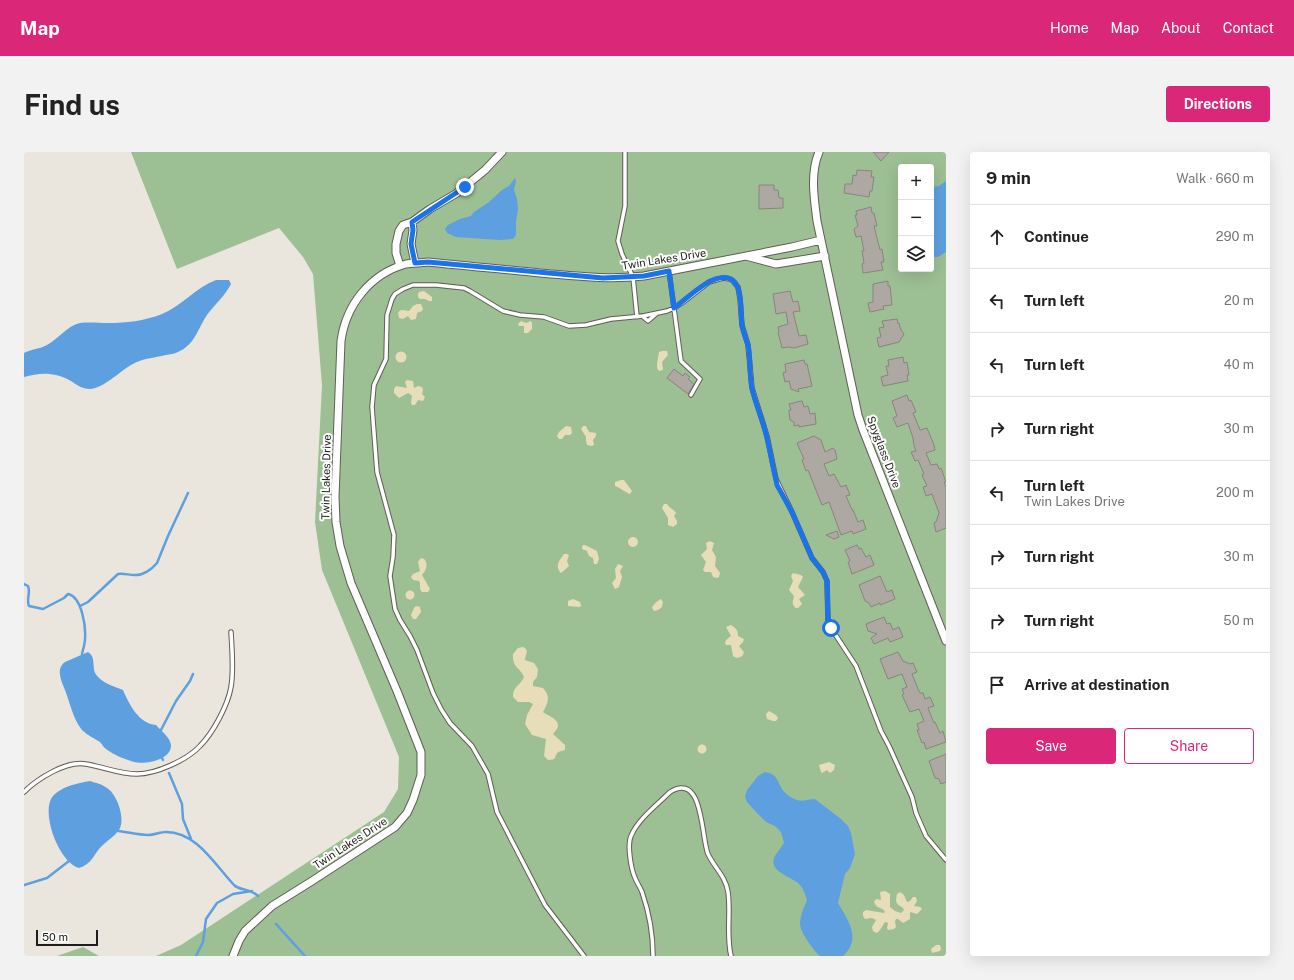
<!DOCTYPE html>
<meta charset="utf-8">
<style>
:root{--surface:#fff;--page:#f2f2f2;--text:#222;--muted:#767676;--line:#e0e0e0;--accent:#db2777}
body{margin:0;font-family:"Public Sans",sans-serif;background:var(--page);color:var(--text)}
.controls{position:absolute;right:12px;top:12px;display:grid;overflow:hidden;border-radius:4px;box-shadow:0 4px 16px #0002}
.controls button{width:36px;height:36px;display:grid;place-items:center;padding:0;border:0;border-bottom:1px solid var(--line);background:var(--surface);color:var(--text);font:20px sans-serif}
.scale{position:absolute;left:12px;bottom:10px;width:62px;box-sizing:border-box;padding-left:4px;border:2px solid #1f1d1b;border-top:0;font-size:11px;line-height:14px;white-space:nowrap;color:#1f1d1b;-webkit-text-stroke:3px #fff;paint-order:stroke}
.stop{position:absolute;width:12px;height:12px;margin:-9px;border:3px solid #1a73e8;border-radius:50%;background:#fff}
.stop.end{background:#1a73e8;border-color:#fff;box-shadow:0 1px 4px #0008}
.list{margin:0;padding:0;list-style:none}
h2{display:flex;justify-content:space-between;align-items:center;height:52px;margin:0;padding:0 16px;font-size:17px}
h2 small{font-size:13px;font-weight:400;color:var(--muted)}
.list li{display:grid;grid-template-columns:26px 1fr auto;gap:12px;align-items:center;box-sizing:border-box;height:64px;padding:0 16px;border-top:1px solid var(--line)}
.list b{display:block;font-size:15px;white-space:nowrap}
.list p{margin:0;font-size:13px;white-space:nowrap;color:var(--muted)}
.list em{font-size:13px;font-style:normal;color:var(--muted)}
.actions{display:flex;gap:8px;padding:12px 16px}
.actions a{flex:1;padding:9px 0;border:1px solid var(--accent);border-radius:4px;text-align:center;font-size:14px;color:var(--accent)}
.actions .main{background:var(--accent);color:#fff}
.icon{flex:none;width:22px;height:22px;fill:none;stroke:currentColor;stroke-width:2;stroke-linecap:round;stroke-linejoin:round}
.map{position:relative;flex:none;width:922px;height:804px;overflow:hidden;border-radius:4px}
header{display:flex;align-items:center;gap:24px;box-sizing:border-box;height:56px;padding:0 20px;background:var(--accent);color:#fff}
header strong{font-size:19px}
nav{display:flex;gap:22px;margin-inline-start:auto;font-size:14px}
.intro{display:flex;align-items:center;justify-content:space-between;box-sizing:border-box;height:96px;padding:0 24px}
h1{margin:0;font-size:28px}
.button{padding:10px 18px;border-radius:4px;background:var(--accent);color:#fff;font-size:14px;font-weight:700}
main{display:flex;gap:24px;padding:0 24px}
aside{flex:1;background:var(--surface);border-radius:4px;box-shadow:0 4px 16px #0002}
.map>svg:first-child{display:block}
</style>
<header>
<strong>Map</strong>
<nav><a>Home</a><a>Map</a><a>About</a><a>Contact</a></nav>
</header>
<div class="intro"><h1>Find us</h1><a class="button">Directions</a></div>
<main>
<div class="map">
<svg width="922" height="804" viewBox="0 0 922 804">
<rect width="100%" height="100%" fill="#eae6de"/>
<path fill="#9dbf94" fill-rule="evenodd" d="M107 0H922V804H132L157 793 360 660 374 637 375 605 298 418 291 370 298 233 289 122 279 105 255 76 153 117ZM877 15H907V117H877Z
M59 795 75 804H33Z"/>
<path fill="#e7ddb8" d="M400 139 408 145V149H405L401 147H396L394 145V142L395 140Z
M393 152H397L399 157 398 159 393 161 392 167 387 168 384 164 379 167 375 166 374 161C377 156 381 159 385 159L389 154Z
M497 169 502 171 507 169 508 171V177L504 181H500V174H495L494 172Z
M638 199H643L644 203 638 210 639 218 635 219 633 216C633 211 634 205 635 200Z
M371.5 205a5.5 5.5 0 1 1 11 0a5.5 5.5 0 1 1-11 0Z
M383 228 389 229 390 236 394 234 398 235 399 238 398 242 401 245 399 249 394 248 391 253H388L387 251 388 244 386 242 384 241 375 246 370 241V237L372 234 383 236 381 230Z
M542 274 547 275 548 281 546 283H541L538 287H535L533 284 535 280Z
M559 274H562L565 280 572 281V284L569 288 570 293 568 294 563 293 562 289V285L557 277Z
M597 328H600L608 339 606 342C602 341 597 336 591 334V330Z
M643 352C646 357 650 357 652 361L650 364 653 369V372L649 375 644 373V366L638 356 640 352Z
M604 390a5 5 0 1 1 10 0a5 5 0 1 1-10 0Z
M686 389 690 391 688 398 692 405 691 414 696 421 695 425 693 426 689 425 687 420H681L679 418 682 410 677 403 683 397 682 391Z
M559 393H561L573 399 575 407 573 412H570L569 406 565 404 563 399 558 397V395Z
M540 402H543L545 403 543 409 545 414 537 421C530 414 536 408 540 402Z
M397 406 400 407C405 412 402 418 398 423L406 437 404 440H398L396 437V431L395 429 389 428 387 425 389 422 396 419 394 410Z
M594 412 599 414 596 419 598 425 595 435 591 437 588 431 592 426 591 417Z
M769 421 777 423 779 425 774 435 781 443 775 447 778 452 774 456H772C767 452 769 449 770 444L765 438 769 429 767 424Z
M381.5 443a4.5 4.5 0 1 1 9 0a4.5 4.5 0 1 1-9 0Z
M549 447 556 450 557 453 556 455 544 454V449Z
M637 447 639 450 638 455 634 458 630 459 628 456C629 453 634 448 637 447Z
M392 454 396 455 397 460 392 467H389L387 463 390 456Z
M707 473C712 476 714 478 714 484L720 487 719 490 715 494 720 500 719 503C716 506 713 507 709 504L707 493H702L701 491 702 488 707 484 702 475Z
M499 495C506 498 501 503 501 508L510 511 514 517 513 525 509 530V534L519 536C527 545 524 551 519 560 523 564 538 567 533 577 532 579 530 580 529 582L541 593V598L534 600C530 605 533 608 524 608L520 604 522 587 508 583 501 572 503 563 509 552 505 550H494L489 545C488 535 497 533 500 525 496 515 488 516 489 502L494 496Z
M745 559 752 563 754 566 752 569H749L743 567 742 562Z
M673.5 597a4.5 4.5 0 1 1 9 0a4.5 4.5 0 1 1-9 0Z
M805 610 811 613 810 618 806 621 803 618 798 621 797 620 795 613Z
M861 739 866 742V755L871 759 877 761 880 758 879 756C872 751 871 751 873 742L876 740 880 743 883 750 886 749 889 745H892L893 749 890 754 896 755 898 757 893 762 886 760V767L879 771 874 767H872L871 769 872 775 870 777 864 778 863 776 864 771 861 770 856 778 853 781 849 779 848 775 852 768 848 766 841 767 839 764V760L842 758 860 761 861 760C859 755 852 757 850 750L852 747 857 748 856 740Z
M912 793H916L917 797 916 799 908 801 907 797Z"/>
<path fill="#5ea0df" d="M491 26 492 29 490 38 493 47 494 58 492 69V83L489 87 475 88 432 85 423 81 421 77 424 73 436 67 447 64 450 60 465 50 478 38 485 34Z
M922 29V100L914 105H910L907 102V35L915 34Z
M192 128H205L207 132C201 144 191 152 183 163 174 176 171 193 154 200 150 202 146 202 142 203 131 206 118 206 107 213 95 220 80 236 66 237 58 237 53 233 47 229 32 220 16 220 0 225V201C7 197 16 197 23 193 34 187 43 174 56 171 65 170 75 171 84 171 102 171 120 169 138 162 158 154 172 135 192 128Z
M64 500C72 505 68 513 71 521 77 531 89 534 99 538 105 552 115 572 132 573 137 579 146 585 147 593 148 608 121 613 110 610 100 607 90 603 82 597 79 595 78 592 76 590 70 586 63 583 58 578 49 567 46 551 41 538 38 530 31 517 41 510Z
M741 620C753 622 753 628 758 637 761 642 768 646 773 648 778 650 785 647 791 647L817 667 824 674 827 681 831 702 826 716 821 722 814 751C824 768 838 787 819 804H796C790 799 776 780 776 772 776 764 780 755 783 748 781 742 779 735 774 731 767 725 745 719 750 706 752 701 757 696 760 691L757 680 751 674 742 670 732 660 723 650 721 645 723 638 734 624Z
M66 629C72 631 78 632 83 636 93 642 102 667 95 678 90 685 81 690 75 697 68 706 67 712 55 716 36 711 18 665 27 647 34 635 54 631 66 629Z"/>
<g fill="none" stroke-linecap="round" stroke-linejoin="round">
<path stroke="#5ea0df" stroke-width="2.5" d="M0 432 4 434C7 441 2 447 5 454L19 457 40 446 44 442C58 445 62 475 61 487 61 492 59 497 58 502
M56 454 64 450 94 422C99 421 105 423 110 423 119 424 128 417 133 411L144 384 164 341
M137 578 152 549 166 529 169 522
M138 606 139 608
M145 621 158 652 159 667 167 687
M94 679C104 680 114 683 124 683 130 683 136 680 142 680 173 680 191 713 210 733 216 739 226 736 234 744
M0 733 23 726 45 709
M252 772 281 804
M172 804 179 790 182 767 193 751 209 742 228 739"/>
</g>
<path fill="#aea8a2" stroke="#8a847e" d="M849 0H865L857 9Z
M833 18 848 19 847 25H850L848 39H846L845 45 820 41 821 32H828L829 23 832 24Z
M735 33H750V38H754L755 46H759V56L735 57Z
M847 55 848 61H850L853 74H850L856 98 858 97 860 110H857L859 118 839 121 838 112 840 111 838 99H840L837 84 832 85 830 77 834 74 831 63H833L832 59Z
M864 129V134H866L868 153 859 154 860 157 846 160 844 151 849 150V132Z
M766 139 769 150 774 149 776 159 769 160 775 184 782 183 784 192 770 196 765 195 758 196 754 180H755L754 175 764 172 762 160 752 162 749 142Z
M873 167 874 172 875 171 877 178 880 182 875 190 855 195 853 186 857 185 855 176 860 175 858 169Z
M879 205 880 211 883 210 885 223H883L884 229 859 234 857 225 864 223 862 214H865L864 208Z
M780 208 781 212H783L788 234 774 237 775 240 767 237 765 229 761 230 759 221 762 220 761 212Z
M650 217 659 224 661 221 666 225 664 227 670 232 664 242 643 226Z
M883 243 885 249 887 248 892 260 889 261 896 278 903 276 910 293 911 298 902 301 907 313 913 312 915 317 917 316 922 330H920L922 335V376L912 380 910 371 912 370 915 361 908 342 902 344 899 335 903 334 898 323 900 322 894 308 891 309 887 300 892 299 890 294 889 286 884 271 873 275 869 266 873 264 868 249Z
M777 249H778L780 255 784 254 786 262 791 261 792 272 775 275V273L770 274V270L766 268 765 260V258H767L765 252Z
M790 284 797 288 801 300 809 296 811 298 813 307 800 312 805 324 810 322 817 335 822 333 826 343 822 344 828 358H829L834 370 839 368 842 377 829 382 828 379 817 383 805 350 798 353 784 318 782 319 778 308 780 307 773 291Z
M813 379 815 385 810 387 802 383Z
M833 393 835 397 837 396 842 405 846 403 850 413 828 422 824 410 826 409 821 398Z
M856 424 863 440 868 438 871 447 856 453V451L847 455 845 451 841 449 835 433Z
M860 465 863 472 866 471 869 478 875 475 879 485 866 490 864 486 850 492 847 486 853 482 844 479 842 472Z
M874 500 879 509 886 512 889 511 893 520 888 522 894 537 896 541H899L901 547 906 545 910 554 904 556 910 571 911 570 916 581 919 579 922 590 902 597 900 590 898 591 893 578H895L893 572 900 569 895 557 886 560 878 543 880 542 878 537 883 535 878 522 864 527 856 507Z
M922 602V630L917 632 915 627 911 626 905 609Z"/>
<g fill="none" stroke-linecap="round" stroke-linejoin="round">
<defs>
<path id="service" d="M601 0V54L594 89 598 102 609 125 613 165
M645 119 657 209 676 227 667 243
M618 164 624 169 632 162
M0 640C13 627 43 608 62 612 80 615 95 622 113 622 132 622 163 608 176 594 189 581 204 553 207 535 210 517 208 499 207 480
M560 804 521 753 473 660 464 622 448 594 426 571 417 557 409 541 393 498 386 484 376 468 371 457 366 424 369 405 370 383 353 320 348 255 350 233 362 207 363 163 368 147 371 142 379 137 389 133H412L440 136 446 139 479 159 496 163 520 165 545 174 562 173 587 167 619 164 643 159 650 156 658 151 685 130 699 126 706 127 709 129 714 135 716 147 718 173 724 193 728 236 743 284 752 327 768 360 788 406 799 420 803 429 804 469 805 473 832 514 857 579 865 594 888 645 892 661 902 684 922 708
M629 804C629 783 625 760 618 740 616 735 613 731 611 726 607 717 603 693 607 684 614 667 633 653 646 640 680 619 677 686 684 702 690 715 702 725 704 740 707 761 702 783 707 804"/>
<path id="minor" d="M795 0C786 21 790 46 793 69L834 263 839 278 922 489
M388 70 389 78 387 92 391 111
M722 104 752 112 801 104
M376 114 372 101V92L375 79 379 73 388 70 406 57 433 41 461 18 478 0
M209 804 215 789 221 779 248 754 288 729 371 675 383 661 389 648 397 623V600L373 539 327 431 316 394 312 370 311 345 317 189C322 153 346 122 382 112 389 111 397 111 404 110 441 114 479 117 516 121 552 124 583 128 620 124L768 95 797 88"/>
</defs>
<use href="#service" stroke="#615d56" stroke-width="5.5"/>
<use href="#minor" stroke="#615d56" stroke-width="9"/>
<use href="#service" stroke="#fff" stroke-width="3.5"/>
<use href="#minor" stroke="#fff" stroke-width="7"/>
</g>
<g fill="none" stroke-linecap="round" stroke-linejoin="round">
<path stroke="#1a73e8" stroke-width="5" d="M441 35 388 70 389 78 387 92 391 111 404 110 579 126 620 124 645 119 650 156C663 147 686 122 704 126 720 130 716 160 718 173 719 180 722 186 724 193 727 207 725 222 728 236 731 252 739 267 742 282 746 297 748 312 752 327L753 333 768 360 788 406 799 420 803 429 804 469 807 476"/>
</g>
<g text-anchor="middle" stroke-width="4" stroke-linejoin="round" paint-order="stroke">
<g font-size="11" fill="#1f1d1b" stroke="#fff">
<text transform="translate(640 107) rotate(-9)" y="4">Twin Lakes Drive</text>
<text transform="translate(860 300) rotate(69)" y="4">Spyglass Drive</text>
<text transform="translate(302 325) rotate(-89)" y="4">Twin Lakes Drive</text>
<text transform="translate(326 691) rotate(-33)" y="4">Twin Lakes Drive</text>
</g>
</g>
</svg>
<div class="controls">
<button>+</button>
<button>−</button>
<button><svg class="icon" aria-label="layers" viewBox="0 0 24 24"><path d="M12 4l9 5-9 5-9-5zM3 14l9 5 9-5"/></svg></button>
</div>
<div class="scale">50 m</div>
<div class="stop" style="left:807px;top:476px"></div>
<div class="stop end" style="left:441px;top:35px"></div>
</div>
<aside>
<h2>9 min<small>Walk · 660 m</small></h2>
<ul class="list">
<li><svg class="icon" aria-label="ahead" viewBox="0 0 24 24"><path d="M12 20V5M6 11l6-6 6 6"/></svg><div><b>Continue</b></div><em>290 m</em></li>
<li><svg class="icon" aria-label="left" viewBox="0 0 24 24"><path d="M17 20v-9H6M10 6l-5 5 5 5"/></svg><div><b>Turn left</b></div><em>20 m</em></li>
<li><svg class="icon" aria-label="left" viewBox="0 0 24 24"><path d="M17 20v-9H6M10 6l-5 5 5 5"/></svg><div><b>Turn left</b></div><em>40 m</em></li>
<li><svg class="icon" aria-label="right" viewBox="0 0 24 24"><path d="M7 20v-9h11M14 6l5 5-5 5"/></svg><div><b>Turn right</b></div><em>30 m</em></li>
<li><svg class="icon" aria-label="left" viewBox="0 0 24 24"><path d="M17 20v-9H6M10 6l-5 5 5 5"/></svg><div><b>Turn left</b><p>Twin Lakes Drive</p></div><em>200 m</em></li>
<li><svg class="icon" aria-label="right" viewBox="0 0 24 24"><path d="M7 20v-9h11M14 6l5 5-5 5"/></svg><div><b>Turn right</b></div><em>30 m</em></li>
<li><svg class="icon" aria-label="right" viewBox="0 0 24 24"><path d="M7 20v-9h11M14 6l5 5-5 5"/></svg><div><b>Turn right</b></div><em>50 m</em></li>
<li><svg class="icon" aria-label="arrive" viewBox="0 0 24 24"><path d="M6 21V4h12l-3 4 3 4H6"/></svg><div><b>Arrive at destination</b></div></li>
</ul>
<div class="actions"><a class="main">Save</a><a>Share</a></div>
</aside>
</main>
